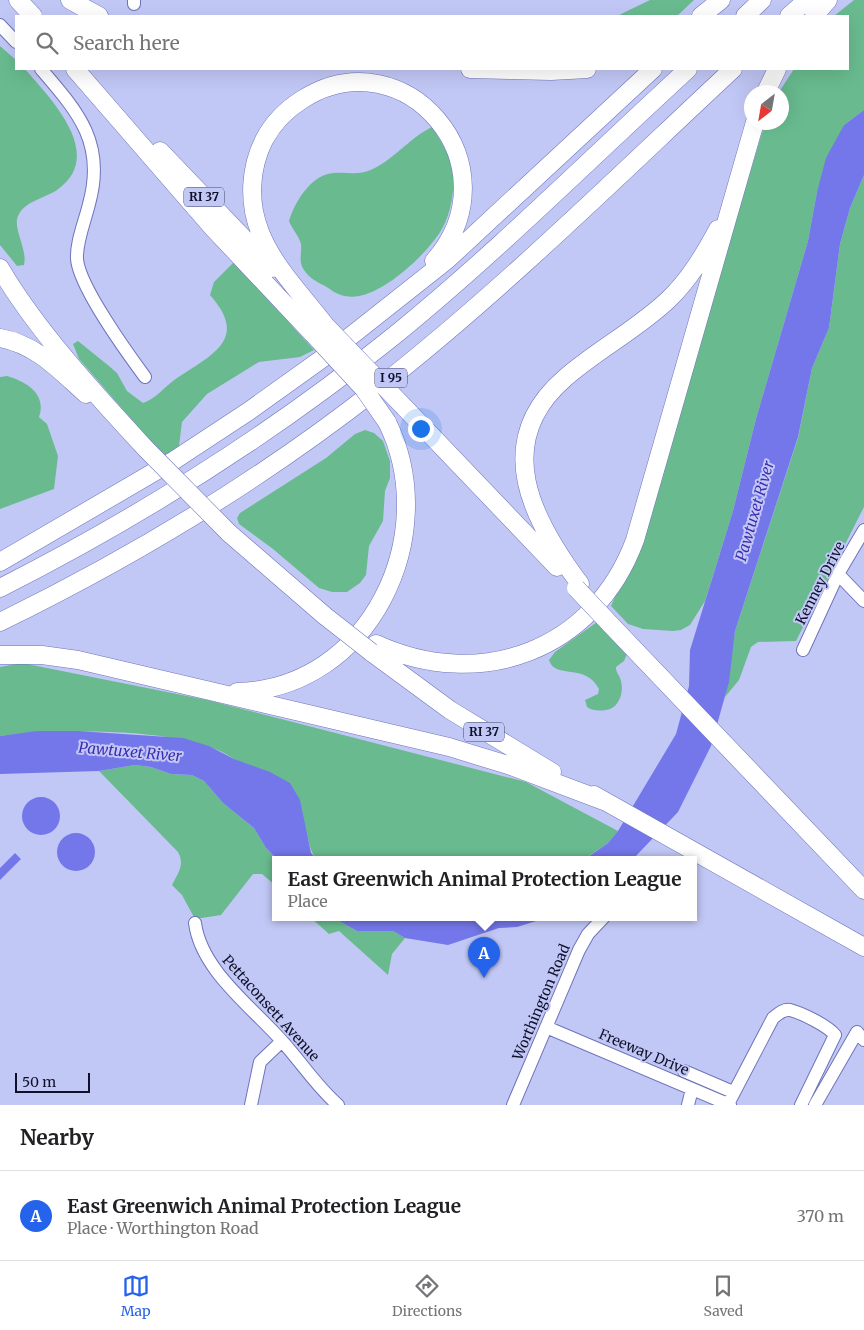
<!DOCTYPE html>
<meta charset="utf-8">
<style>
:root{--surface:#fff;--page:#f6f6f6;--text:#202124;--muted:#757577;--line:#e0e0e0;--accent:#2563eb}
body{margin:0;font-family:Merriweather,serif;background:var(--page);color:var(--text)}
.compass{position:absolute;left:744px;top:85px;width:45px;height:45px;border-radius:50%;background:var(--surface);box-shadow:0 5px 20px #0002;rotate:211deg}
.scale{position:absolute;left:15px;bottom:12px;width:75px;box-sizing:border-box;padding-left:5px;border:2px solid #10102b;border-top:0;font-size:14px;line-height:18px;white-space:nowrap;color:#10102b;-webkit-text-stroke:4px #c2c8f6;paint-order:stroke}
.you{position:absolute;left:420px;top:428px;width:18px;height:18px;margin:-12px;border:4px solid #fff;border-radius:50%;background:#1a73e8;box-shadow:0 0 0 8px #1a73e833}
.badge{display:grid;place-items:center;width:32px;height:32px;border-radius:50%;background:var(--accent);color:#fff;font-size:16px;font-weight:700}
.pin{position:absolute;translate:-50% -41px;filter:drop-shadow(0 1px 2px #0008)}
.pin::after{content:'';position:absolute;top:26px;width:18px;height:15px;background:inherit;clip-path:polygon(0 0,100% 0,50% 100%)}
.popup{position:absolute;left:272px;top:856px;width:425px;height:65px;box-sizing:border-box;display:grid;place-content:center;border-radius:0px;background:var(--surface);filter:drop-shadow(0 1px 4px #0005);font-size:16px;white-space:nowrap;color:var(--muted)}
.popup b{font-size:19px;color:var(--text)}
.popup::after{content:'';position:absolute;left:50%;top:100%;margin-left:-10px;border:10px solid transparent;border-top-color:var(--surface)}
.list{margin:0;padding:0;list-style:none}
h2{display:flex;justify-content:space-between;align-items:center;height:65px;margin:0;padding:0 20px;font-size:21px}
h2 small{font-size:16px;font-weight:400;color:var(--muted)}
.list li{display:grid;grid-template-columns:32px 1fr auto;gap:15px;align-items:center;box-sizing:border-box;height:90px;padding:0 20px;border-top:1px solid var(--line)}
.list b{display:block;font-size:19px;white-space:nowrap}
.list p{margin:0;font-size:16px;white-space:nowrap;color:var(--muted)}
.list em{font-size:16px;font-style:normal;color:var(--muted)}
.icon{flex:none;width:28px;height:28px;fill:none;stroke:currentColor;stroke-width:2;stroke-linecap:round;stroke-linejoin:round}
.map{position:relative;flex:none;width:864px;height:1105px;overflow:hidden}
.search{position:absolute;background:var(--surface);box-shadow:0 5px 20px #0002;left:15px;right:15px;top:15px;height:55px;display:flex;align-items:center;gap:12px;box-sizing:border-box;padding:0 18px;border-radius:0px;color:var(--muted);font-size:19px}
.sheet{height:155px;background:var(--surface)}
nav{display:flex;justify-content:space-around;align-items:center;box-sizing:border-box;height:70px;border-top:1px solid var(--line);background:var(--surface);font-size:14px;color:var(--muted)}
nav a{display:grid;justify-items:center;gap:2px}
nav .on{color:var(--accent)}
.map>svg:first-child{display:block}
</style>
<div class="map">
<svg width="864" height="1105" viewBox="0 0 864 1105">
<rect width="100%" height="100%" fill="#c2c8f6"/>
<path fill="#69bb8f" d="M650 0H694L677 16H617Z
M854 0H864V110L844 125 817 192 808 241 756 419 733 511 705 601 690 625 681 630 673 631 643 629 628 624 611 606 621 583 725 257 761 136 766 123 782 122V92H779L794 69H848V16H834Z
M0 46 16 60V69H25C50 98 107 155 57 190 45 198 26 201 19 214 11 227 28 248 24 265L17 266 0 245Z
M432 127C440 141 451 155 453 171 455 189 451 212 443 227 430 252 376 304 345 296 338 295 331 290 325 286 317 282 309 278 304 270 298 262 302 253 301 244 299 236 292 229 289 221 295 201 312 174 334 173 346 172 357 175 368 171 392 162 409 138 432 127Z
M864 175V507L796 641 758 642 751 647 739 680 725 697 735 631 798 438 812 368 829 328 840 244 850 208Z
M234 262 314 350 300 357 259 362 207 394 182 422 179 446 164 457 79 359 73 344 78 341 109 366 117 373 127 391 143 403C156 399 165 386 177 378 213 354 249 339 210 295L214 282Z
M7 376C27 382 47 394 39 417L47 424 58 456 54 489 0 509V377Z
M365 430 374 433 383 441 390 461V478L385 491 383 521 369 546 366 575 360 583 347 592H332L319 588 273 549 239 524 237 518 240 513 326 458 355 434Z
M597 622 627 654 624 661 616 667C616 672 618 673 620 678 625 690 620 708 606 710 599 711 593 711 587 707L585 700 598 694 599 689C585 662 555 680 549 660L555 652Z
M22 663 207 700 526 782 618 831 608 843 584 859H317C308 850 310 839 304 828 297 817 282 806 272 796 260 784 248 769 234 759 189 726 55 729 0 736V667Z
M135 765 151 767 171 774 192 775 204 781 223 803 254 828 266 848 277 859H275V885L262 874H253L221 915 195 919 182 895 172 885C178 873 185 865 178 852L99 771Z
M310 917H332L357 931H393L405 938 392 954 388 975 339 931 329 934Z"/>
<path fill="#7477e9" d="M864 110V175L850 208 840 244 829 328 812 368 798 437 735 631 729 682 711 746 678 812 633 859H585L608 843 618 831 676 734 689 686 690 650 733 511 756 419 808 241 817 192 826 158 844 125Z
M37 731H78L183 738 209 746 234 759 270 772 290 783 300 800 311 853 317 859H277L266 848 254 828 223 803 204 781 192 775 171 774 151 767 135 765 99 771 0 774V736Z
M22 816a19 19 0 1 1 38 0a19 19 0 1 1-38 0Z
M57 852a19 19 0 1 1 38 0a19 19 0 1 1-38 0Z
M15 853 21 859 0 880V868Z
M332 917H549L517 927 499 928 448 945 405 938 393 931H357Z"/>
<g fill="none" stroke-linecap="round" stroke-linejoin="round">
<defs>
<path id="minor" d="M134 4V0
M0 25 16 42
M41 69C78 112 106 143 89 204 85 221 76 242 77 259 79 286 128 354 145 377
M838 574 864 601
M803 650 838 574 864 530
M195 923C201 970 252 1007 282 1041 301 1062 317 1087 338 1105
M546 1027 730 1105
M684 1071 733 1092
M728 1104 773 1018C778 1014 783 1009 790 1010 802 1013 828 1026 835 1035L801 1105
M251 1105 260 1062 282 1041
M513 1105 579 950 588 934 604 917
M688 1105 692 1089
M815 1105 857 1032 864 1040"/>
<path id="highway" d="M18 0 33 16
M70 0 99 16
M701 16 721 0
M745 16 762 0
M789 16 807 0
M814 16 828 0
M75 69 213 228 313 334
M470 69 551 71 587 69
M766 92 777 69
M160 151 272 268
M0 268C36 330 97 396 146 449
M325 325C303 296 273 266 260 232 248 202 250 168 264 140 273 123 287 109 303 99 405 35 517 166 434 261
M0 338C36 344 60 371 86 394
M405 408 557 567
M229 533 325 616
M0 562 173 461 249 411 323 358 447 260 653 69
M580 584C533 521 490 443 565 378 597 350 636 330 668 300 689 280 704 255 718 229
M0 588C140 517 272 434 395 335 497 252 591 158 688 69
M0 622C133 557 261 480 378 388 503 290 617 177 733 69
M610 624 864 890
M376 644C480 692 594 651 635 540L755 122
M371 652 450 710 552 772
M0 655H42L78 660 449 747 511 766 604 801
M237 692C370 689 443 535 387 422
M594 795 864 947"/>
</defs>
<use href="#minor" stroke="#6e74ba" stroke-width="14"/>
<use href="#highway" stroke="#6e74ba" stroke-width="19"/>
<use href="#minor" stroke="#fff" stroke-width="12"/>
<use href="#highway" stroke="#fff" stroke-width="18"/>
<defs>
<path id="highway-bridge" d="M325 325 405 408
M313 334 364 389 387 422
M146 449 229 533
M576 588 610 624
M325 616 371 652"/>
</defs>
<use href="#highway-bridge" stroke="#6e74ba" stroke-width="19" stroke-linecap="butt"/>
<use href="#highway-bridge" stroke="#fff" stroke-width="18"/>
</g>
<g text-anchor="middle" stroke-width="4" stroke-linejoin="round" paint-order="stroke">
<g fill="#c2c8f6" stroke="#454768" stroke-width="1">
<rect x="184" y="187.5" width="40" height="19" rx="4"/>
<rect x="375" y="368.5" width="32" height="19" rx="4"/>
<rect x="464" y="722.5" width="40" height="19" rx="4"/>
</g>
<g font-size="12" font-weight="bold" fill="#10102b">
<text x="204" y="201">RI 37</text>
<text x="391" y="382">I 95</text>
<text x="484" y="736">RI 37</text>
</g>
<g font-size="14" fill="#10102b" stroke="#c2c8f6">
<text transform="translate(820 583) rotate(-63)" y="5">Kenney Drive</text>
<text transform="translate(541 1002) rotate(-67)" y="5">Worthington Road</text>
<text transform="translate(271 1008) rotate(48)" y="5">Pettaconsett Avenue</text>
<text transform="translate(644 1052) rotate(23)" y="5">Freeway Drive</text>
</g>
<g font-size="15" font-style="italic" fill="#3d2bb0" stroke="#c2c8f6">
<text transform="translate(755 511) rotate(-74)" y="5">Pawtuxet River</text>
<text transform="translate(130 752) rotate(5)" y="5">Pawtuxet River</text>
</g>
</g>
</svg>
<svg class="compass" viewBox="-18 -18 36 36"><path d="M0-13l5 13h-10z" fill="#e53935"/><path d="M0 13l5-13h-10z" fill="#757577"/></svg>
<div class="scale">50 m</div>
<div class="you"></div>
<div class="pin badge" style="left:484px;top:978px">A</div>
<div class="popup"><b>East Greenwich Animal Protection League</b>Place</div>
<div class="search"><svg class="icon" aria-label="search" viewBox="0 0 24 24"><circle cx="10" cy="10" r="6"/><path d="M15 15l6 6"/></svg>Search here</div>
</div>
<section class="sheet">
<h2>Nearby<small></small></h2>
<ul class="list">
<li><span class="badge">A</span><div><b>East Greenwich Animal Protection League</b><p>Place · Worthington Road</p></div><em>370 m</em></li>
</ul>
</section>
<nav>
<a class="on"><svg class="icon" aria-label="map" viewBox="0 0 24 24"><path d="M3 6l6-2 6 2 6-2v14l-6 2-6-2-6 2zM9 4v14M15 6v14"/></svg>Map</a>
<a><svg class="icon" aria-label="directions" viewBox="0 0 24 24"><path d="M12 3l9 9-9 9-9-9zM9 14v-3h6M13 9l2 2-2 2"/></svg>Directions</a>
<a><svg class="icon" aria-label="saved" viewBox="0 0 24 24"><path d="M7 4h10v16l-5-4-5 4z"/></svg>Saved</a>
</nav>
